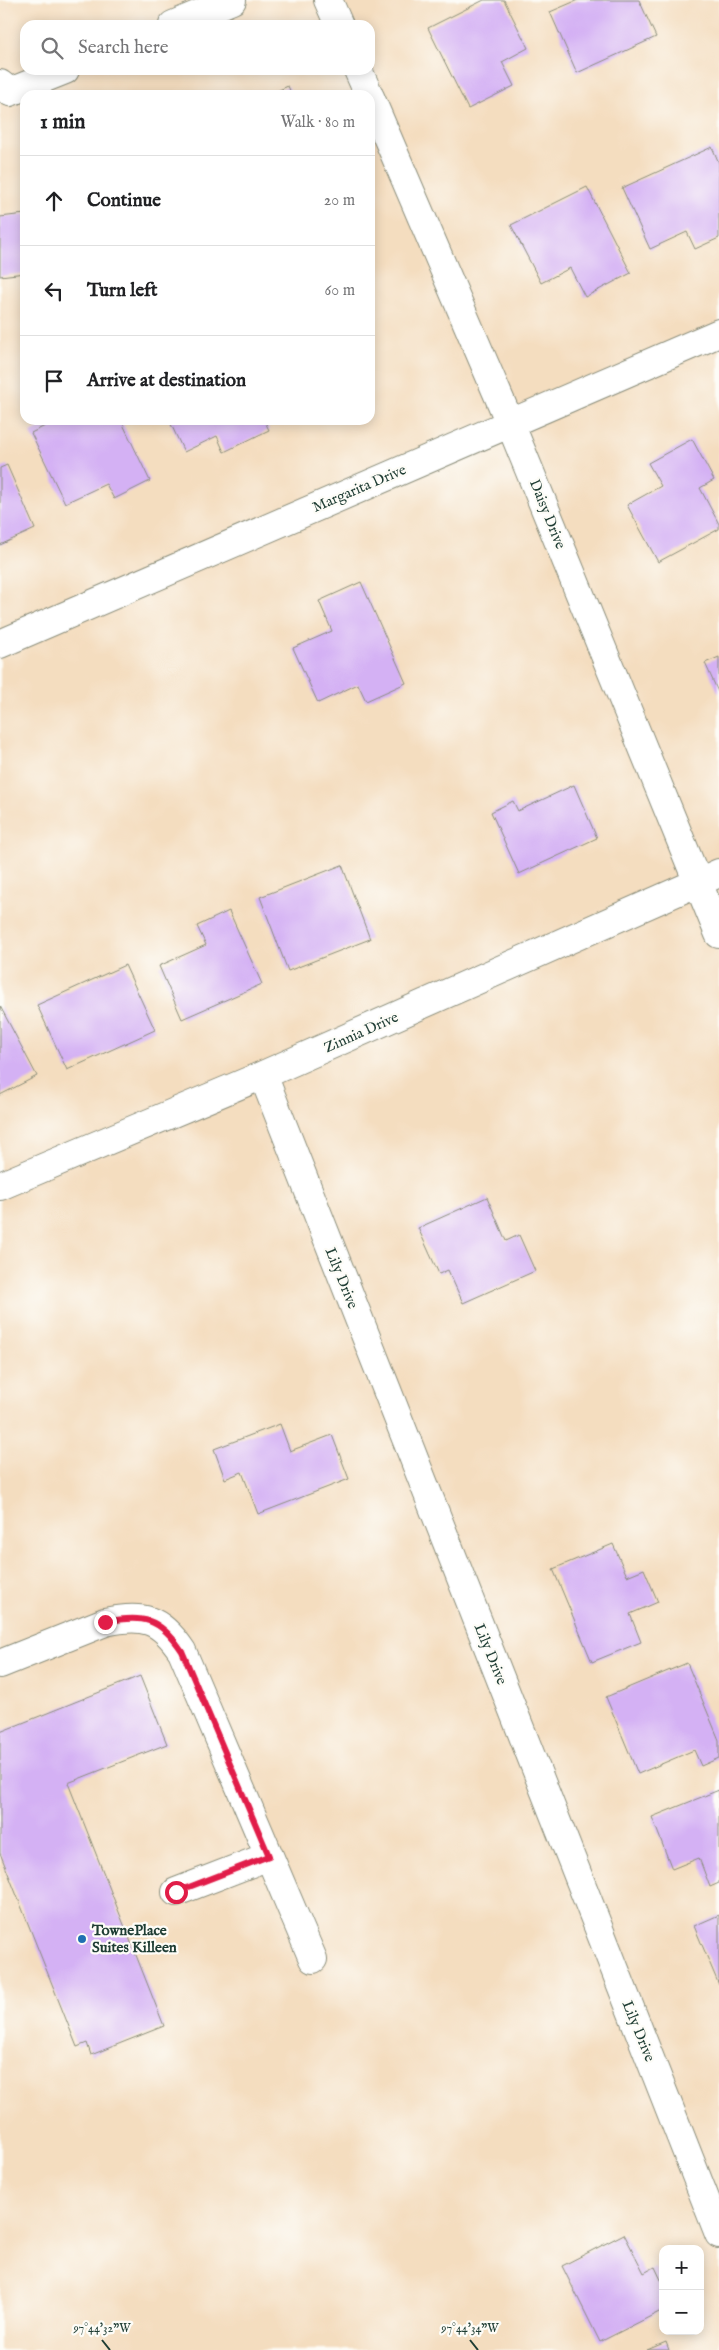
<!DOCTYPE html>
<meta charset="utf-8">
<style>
:root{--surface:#fff;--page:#f2f2f2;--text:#202124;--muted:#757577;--line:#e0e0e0}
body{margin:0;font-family:"IM FELL English",serif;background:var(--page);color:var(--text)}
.controls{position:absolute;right:15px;bottom:15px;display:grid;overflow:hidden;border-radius:10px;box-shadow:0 2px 12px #0003}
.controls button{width:45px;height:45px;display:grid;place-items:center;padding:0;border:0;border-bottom:1px solid var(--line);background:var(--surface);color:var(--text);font:25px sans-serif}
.stop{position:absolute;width:15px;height:15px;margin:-11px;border:4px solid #e11d48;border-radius:50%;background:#fff}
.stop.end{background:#e11d48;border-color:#fff;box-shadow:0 1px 5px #0008}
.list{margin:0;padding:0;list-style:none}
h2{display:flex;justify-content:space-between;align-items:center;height:65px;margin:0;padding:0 20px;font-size:21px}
h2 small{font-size:16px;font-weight:400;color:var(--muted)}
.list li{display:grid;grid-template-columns:32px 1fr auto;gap:15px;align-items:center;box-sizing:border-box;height:90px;padding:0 20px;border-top:1px solid var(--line)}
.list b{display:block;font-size:19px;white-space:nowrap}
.list em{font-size:16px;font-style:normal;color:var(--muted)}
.icon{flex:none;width:28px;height:28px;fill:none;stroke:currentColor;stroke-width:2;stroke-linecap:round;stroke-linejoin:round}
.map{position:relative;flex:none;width:719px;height:2350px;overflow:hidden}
.search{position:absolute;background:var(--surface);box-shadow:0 2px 12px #0003;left:20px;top:20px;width:355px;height:55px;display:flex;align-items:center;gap:12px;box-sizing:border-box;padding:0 18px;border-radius:15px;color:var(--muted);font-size:19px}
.panel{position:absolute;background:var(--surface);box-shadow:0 2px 12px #0003;left:20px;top:90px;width:355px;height:335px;border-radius:15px}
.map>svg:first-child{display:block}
</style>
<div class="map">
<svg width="719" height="2350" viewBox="0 0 719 2350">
<rect width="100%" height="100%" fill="#fdfcf7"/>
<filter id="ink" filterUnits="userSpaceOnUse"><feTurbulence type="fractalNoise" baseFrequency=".02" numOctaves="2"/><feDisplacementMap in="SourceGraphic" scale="10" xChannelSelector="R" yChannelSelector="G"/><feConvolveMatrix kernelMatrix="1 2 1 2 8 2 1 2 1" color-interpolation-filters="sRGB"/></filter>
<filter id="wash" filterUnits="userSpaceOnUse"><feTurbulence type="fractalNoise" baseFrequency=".0096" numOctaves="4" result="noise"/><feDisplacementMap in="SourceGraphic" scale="20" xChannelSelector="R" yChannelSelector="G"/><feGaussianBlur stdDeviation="1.12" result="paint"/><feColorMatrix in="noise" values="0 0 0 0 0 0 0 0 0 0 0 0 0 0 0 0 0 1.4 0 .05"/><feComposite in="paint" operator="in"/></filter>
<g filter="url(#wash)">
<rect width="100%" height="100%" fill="#f4ddbf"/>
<g id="blocks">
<path fill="#d4b1f4" d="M484 0H504L528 48 502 62 514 86 468 109 428 28Z
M578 0H639L656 37 577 73 550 12Z
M288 86 292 95H268Z
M712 147 719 163V238L695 249 687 232 650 249 622 188Z
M587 187 631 273 585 297 570 268 541 283 511 225Z
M25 214V273L0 276V217Z
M57 420H121L150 481 114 499 106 484 65 503 31 433Z
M169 420H264L269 430 224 452 217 436 184 452Z
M692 439 714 480 700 488 719 524V529L658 562 627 505 661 486 648 463Z
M7 465 35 529 0 545V468Z
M361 582 406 683 366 701 358 684 318 703 293 648 332 631 319 601Z
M719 657V694L705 663Z
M574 785 597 838 519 874 491 812 513 801 518 811Z
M342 865 370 939 288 971 260 897Z
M229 911 262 984 182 1019 159 966 206 945 197 926Z
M125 965 155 1030 67 1070 37 1005Z
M0 1006 37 1076 0 1095Z
M487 1197 506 1241 519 1235 535 1271 463 1303 448 1270 439 1274 418 1228Z
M280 1424 290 1451 332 1435 349 1479 258 1514 242 1472 225 1479 214 1449Z
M613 1544 627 1576 644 1569 658 1602 630 1614 641 1642 592 1662 553 1569Z
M687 1663 719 1740V1758L701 1766 694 1750 638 1774 606 1697Z
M140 1676 167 1744 68 1783 164 2026 91 2055 87 2043 77 2047 0 1853V1732Z
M719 1790V1883L710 1887 699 1858 672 1869 652 1817Z
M719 1915V1985L694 1926Z
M624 2234 644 2273 655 2267 663 2284V2310L600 2342 562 2266Z
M666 2342 669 2350H647Z"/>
</g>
</g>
<g filter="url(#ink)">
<use href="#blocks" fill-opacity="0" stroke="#8a8d7a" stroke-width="1"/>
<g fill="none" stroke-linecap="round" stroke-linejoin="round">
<defs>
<path id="minor" d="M328 0 339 25
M173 25 232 0
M358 70 369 95
M0 84 10 92 65 70
M370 97 510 423 719 934
M0 644 719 333
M263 1075 719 2234
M0 1186 263 1075 719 873
M0 1664 105 1622C143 1614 160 1618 182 1651L313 1959
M176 1892 269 1856"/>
</defs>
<use href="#minor" stroke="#8a8d7a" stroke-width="30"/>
<use href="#minor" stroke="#fff" stroke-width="28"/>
</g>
</g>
<g fill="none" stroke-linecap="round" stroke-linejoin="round" filter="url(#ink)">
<path stroke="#e11d48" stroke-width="6" d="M105 1622C143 1614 160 1618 182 1651L269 1856 176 1892"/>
</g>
<path fill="none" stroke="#1f3d34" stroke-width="2" d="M102 2340 110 2350M470 2340 478 2350"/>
<circle fill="#1f6fb2" stroke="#fdfcf7" stroke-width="2" cx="82" cy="1939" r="5"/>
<g text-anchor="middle" stroke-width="4.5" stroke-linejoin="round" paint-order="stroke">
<g font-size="15" fill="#1f3d34" stroke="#fdfcf7">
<text transform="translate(359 488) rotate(-23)" y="5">Margarita Drive</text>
<text transform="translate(548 514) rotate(68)" y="5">Daisy Drive</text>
<text transform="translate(361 1032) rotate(-24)" y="5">Zinnia Drive</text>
<text transform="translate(342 1278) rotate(68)" y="5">Lily Drive</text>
<text transform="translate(491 1654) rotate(68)" y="5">Lily Drive</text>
<text transform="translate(639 2031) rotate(68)" y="5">Lily Drive</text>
</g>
<g font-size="15" font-weight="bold" fill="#1f3d34" stroke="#fdfcf7" text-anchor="start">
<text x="92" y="1935">TownePlace<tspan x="92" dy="17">Suites Killeen</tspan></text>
</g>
</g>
<g font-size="12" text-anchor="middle" fill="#1f3d34" stroke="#fdfcf7" stroke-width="4.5" stroke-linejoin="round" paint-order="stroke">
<text x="102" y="2332">97°44'32"W</text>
<text x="470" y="2332">97°44'34"W</text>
</g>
</svg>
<div class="controls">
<button>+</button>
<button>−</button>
</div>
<div class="stop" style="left:176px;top:1892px"></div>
<div class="stop end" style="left:105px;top:1622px"></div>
<div class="search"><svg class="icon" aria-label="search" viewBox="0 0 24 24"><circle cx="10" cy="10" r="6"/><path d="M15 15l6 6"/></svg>Search here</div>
<section class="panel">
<h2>1 min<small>Walk · 80 m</small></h2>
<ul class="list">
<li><svg class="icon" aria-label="ahead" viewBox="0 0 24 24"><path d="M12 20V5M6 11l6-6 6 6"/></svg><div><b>Continue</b></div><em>20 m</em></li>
<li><svg class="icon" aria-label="left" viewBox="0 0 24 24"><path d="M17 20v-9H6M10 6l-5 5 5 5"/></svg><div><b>Turn left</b></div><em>60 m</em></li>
<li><svg class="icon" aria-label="arrive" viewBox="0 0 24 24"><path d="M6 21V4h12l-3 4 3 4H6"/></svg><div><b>Arrive at destination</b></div></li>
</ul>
</section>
</div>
